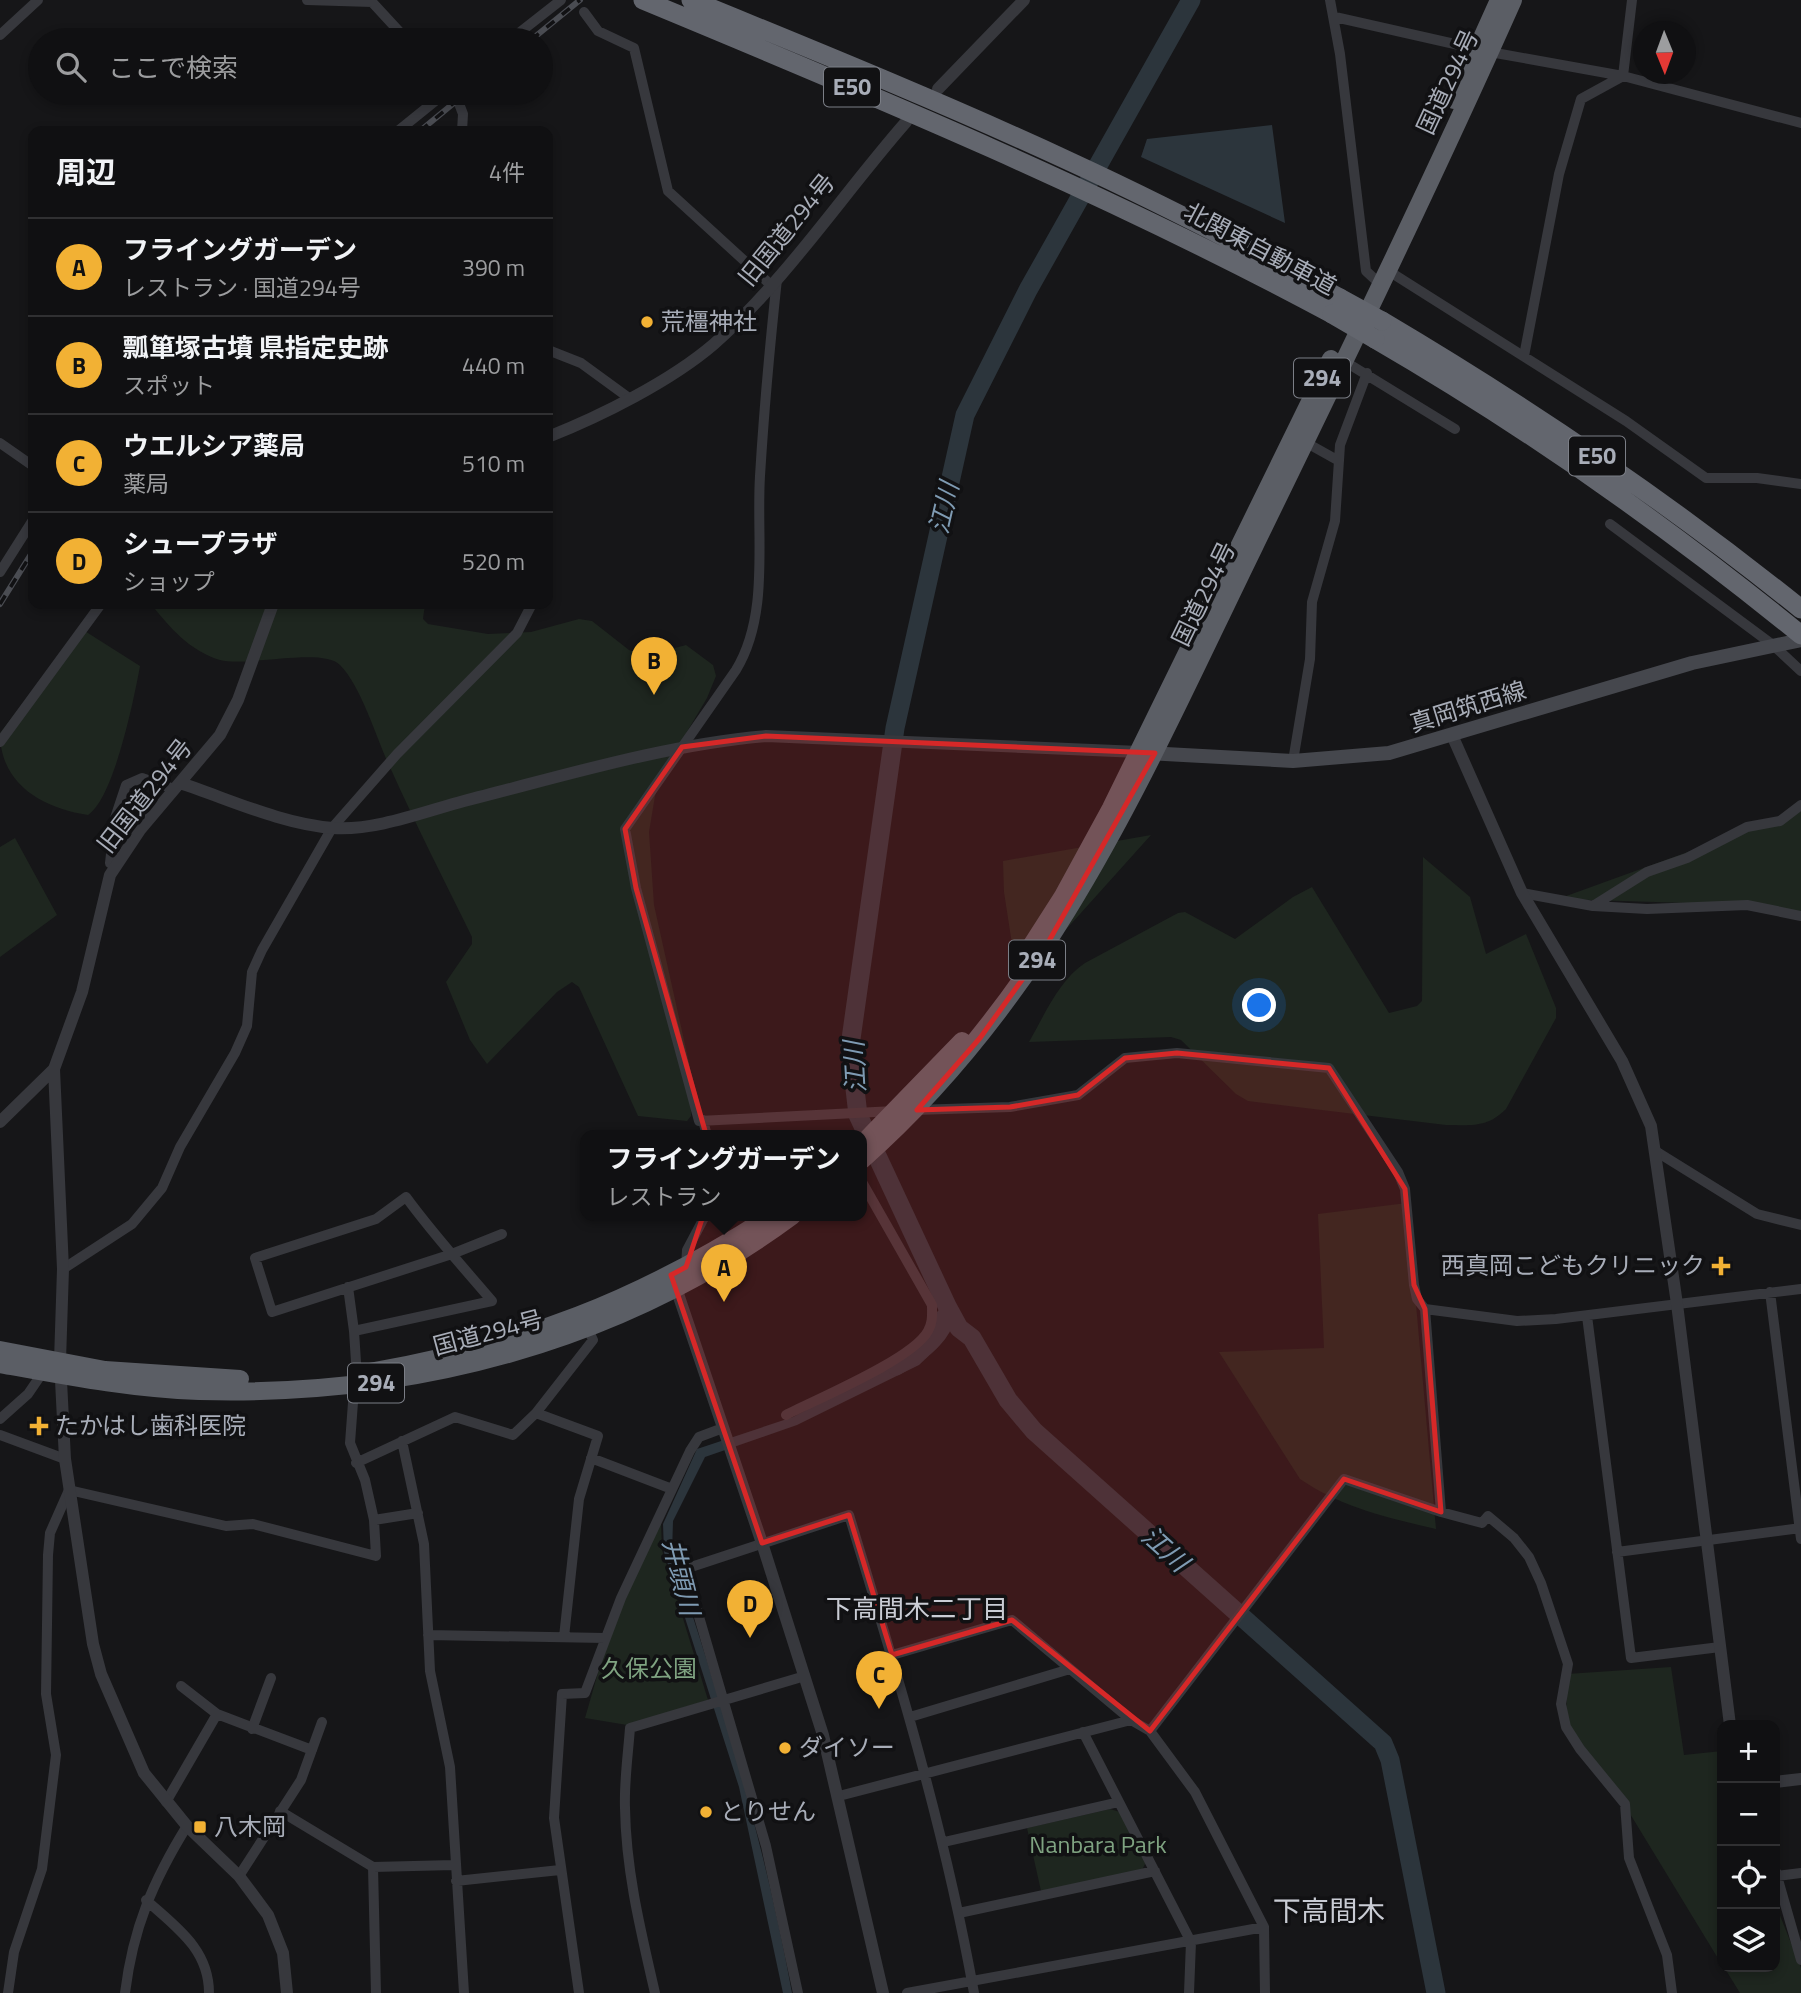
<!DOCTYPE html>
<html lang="ja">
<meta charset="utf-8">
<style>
:root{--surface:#101012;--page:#19191b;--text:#f1f3f6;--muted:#9c9d9f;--line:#303032;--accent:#f2b134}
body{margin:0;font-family:"Titillium Web","Noto Sans JP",sans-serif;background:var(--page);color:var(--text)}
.controls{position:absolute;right:21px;bottom:21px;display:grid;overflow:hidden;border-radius:14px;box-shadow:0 4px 10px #0003}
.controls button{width:63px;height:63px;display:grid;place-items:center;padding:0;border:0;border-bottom:2px solid var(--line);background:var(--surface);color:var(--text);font:35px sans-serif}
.compass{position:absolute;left:1633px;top:21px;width:63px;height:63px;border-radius:50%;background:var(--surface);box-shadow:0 4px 10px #0003;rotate:179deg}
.you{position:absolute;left:1260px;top:1006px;width:24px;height:24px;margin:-18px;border:5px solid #fff;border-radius:50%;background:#1a73e8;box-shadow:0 0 0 10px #1a73e833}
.badge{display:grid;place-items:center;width:46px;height:46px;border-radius:50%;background:var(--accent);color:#111;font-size:23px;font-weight:700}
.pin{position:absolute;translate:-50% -58px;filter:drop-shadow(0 2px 4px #0008)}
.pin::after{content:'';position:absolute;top:37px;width:24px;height:21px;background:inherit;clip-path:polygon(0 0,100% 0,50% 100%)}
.popup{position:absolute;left:580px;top:1130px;width:287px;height:91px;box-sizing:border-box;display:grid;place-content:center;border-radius:14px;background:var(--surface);filter:drop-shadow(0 2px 5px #0005);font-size:23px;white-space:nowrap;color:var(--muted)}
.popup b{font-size:26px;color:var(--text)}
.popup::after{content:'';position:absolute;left:50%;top:100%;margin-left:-14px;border:14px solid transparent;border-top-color:var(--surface)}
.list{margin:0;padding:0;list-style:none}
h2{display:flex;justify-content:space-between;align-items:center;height:91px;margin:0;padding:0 28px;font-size:30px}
h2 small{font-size:23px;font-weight:400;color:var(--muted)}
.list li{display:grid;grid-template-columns:46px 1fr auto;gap:21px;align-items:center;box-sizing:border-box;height:98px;padding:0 28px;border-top:2px solid var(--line)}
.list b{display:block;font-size:26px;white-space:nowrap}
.list p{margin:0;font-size:23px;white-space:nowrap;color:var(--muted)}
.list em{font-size:23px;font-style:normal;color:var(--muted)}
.icon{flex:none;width:38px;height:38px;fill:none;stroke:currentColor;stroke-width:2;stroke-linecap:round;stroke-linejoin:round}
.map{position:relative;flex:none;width:1801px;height:1993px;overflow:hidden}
.search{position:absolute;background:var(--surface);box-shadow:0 4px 10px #0003;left:28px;top:28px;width:525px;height:77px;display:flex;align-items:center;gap:18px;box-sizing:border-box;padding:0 24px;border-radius:38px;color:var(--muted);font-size:26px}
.panel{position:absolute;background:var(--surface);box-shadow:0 4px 10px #0003;left:28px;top:126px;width:525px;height:483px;border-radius:14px}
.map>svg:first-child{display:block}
</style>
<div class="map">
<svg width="1801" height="1993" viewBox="0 0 1801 1993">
<rect width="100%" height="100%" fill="#161618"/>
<path fill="#1e261f" d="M151 604H425L423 619 428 624 488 634 531 632 579 619 592 621 629 650 645 656 686 645 713 665 716 676 707 698 665 769 655 796 649 832 654 905 690 1067 691 1116 687 1121 638 1116 579 987 572 982 557 992 487 1064 470 1040 446 982 472 944V937C444 880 415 823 389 765 376 737 361 686 340 665 323 647 247 667 220 660 190 651 170 628 151 604Z
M80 628 140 666C134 699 114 798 88 815 42 808 0 784 0 733Z
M1801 811V917L1785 912 1687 903 1558 899Z
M1151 835 1018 983 1004 892 1003 861Z
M15 838 57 915 0 957V847Z
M1423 857 1470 897 1486 954 1526 934 1556 1008V1018L1506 1109C1487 1128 1472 1125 1446 1125L1248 1101 1236 1094 1181 1040 1171 1037 1029 1042C1044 1016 1059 980 1085 963L1178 913 1185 912 1235 939 1293 897 1312 887 1389 1013 1417 1006 1422 1001Z
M1407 1203 1436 1529C1388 1518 1341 1507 1300 1479L1219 1352 1324 1348 1318 1214Z
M661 1522 662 1550 708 1700 627 1725 585 1718 620 1596Z
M1671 1667 1684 1755 1722 1751V1965L1632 1817 1566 1727 1567 1674Z
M1110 1809 1120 1812 1146 1862 1142 1870 1041 1891 1027 1828Z
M1775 1903 1801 1968V1993H1740L1724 1967H1775Z"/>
<path fill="#2c353c" d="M1272 125 1285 223 1141 157 1147 139Z
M939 1303 950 1325 937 1348 919 1365 797 1425 705 1457 673 1521 672 1553C720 1697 765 1843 792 1993H783L739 1787 664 1552 663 1524 697 1449 793 1417 924 1348 938 1327Z"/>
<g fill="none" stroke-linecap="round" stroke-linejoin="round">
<path stroke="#2c353c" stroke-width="19" d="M1191 0 1028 290 965 415 895 728 850 1046 858 1115 947 1306 959 1328 972 1338 1008 1400 1034 1431 1383 1743 1390 1760 1436 1993
M896 1366C914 1356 942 1338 945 1317"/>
<path stroke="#37383d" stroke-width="10" d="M307 0 372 2 407 40
M1330 0 1340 54 1366 271 1380 284
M584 12 598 31 634 48 668 191 772 286
M1335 17 1490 52 1623 76 1801 123
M0 35 38 0
M510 40 561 0
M1623 76 1632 0
M455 93 463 114 462 131
M398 131 445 93
M1387 270 1626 421 1706 478H1757L1801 484
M777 279C770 344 764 410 760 476 756 538 770 614 736 670L625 829 636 888 699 1121 895 1111
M548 350 581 363 629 398
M1524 356 1559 174 1581 99 1623 76
M1344 361 1455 429
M1305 442 1339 461
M0 443 33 466
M1610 524 1773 645 1801 671
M0 572 33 520
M0 742 101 604
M1293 761 1310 659 1312 602 1335 521 1340 445 1367 373
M116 867 110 863 115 818 126 785 142 778 174 789
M1522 893 1593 906 1647 909 1747 905 1801 916
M1593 906 1647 872 1687 858 1747 827 1780 821 1801 805
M914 1110 1010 1107 1078 1095 1125 1058 1177 1053 1329 1068 1398 1172 1405 1189 1414 1285 1417 1299 1425 1309 1441 1512
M703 1120 707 1136
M1657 1152 1757 1214 1801 1225
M686 1267 687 1250 705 1216
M63 1269 132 1224 162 1188 180 1147 235 1053 247 1026 252 972 262 950 332 828 397 754 517 633 532 604
M348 1287 354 1331 492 1301C463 1267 433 1234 406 1197L376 1219 255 1258 272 1312 452 1254 502 1234
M1770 1292 1801 1539
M1425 1309 1517 1321 1556 1319 1801 1289
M1587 1316 1631 1658 1720 1647
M536 1413 598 1436 579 1499 564 1637
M786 1415C817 1399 913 1359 928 1331 933 1322 932 1315 932 1305L862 1182
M0 1419 28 1394 43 1372
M0 1435 65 1459
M402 1441 424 1544 430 1671 450 1767 464 1993
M591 1458 672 1489
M356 1463 455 1417 513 1435 536 1413 593 1340 588 1329
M374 1520 418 1513
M1617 1552 1801 1528
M428 1635 605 1638
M892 1655 1012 1620 1131 1720 1150 1731 1195 1792 1264 1927 1265 1993
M181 1686 217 1714
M910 1717 1070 1669
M252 1729 271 1678
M1150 1731 1344 1479 1441 1512 1482 1523 1488 1516 1514 1538 1529 1557 1541 1583 1568 1664 1561 1704 1566 1727 1580 1749 1625 1804 1629 1858 1667 1955 1672 1993
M1083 1732 1191 1942 1189 1993
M839 1796 1131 1720
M166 1802 217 1714 312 1750
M280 1811 373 1867 454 1865
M944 1842 1119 1802
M373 1867 376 1993
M1775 1869 1801 1960
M239 1876 301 1780 322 1722
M1777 1876 1801 1873
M456 1881 560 1870
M146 1900C176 1927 209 1949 209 1993
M959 1913 1155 1871
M8 1993 14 1952 42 1869 56 1755 46 1694 48 1555 50 1533 69 1490 226 1526 253 1524 376 1556 374 1520 365 1480 350 1443 356 1362 354 1331
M125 1993C133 1928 153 1881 187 1826
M579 1993 554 1818 562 1694 585 1693 621 1598 690 1451 699 1437 723 1428
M655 1993C641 1932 626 1872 625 1808 624 1782 628 1755 630 1728L805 1676
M798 1993 766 1846 685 1569 849 1515C897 1673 945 1830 974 1993
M907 1993 1264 1927"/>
<path stroke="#37383d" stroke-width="12" d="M938 89 1024 0
M548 437C601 416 671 381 714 344 787 279 842 195 906 122
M1452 735 1522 893 1622 1061 1651 1126 1677 1304 1730 1725
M180 783C229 799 281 824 333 828 375 831 423 812 464 801 563 776 663 745 766 736L1139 752
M54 1069 63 1269 60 1361 65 1459 93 1644 101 1674 144 1773 187 1826 239 1876 268 1915 283 1953 287 1993
M0 1122 54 1069 82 992 110 875 140 830 220 735 238 700 273 604
M674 1282 762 1543 823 1735 883 1993
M1775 1782 1801 1779"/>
<path stroke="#45474d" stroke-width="14" d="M1147 753 1293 761 1389 753 1692 663 1801 640"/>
<path stroke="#5b5e65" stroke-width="18" d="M1454 100 1499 0
M1024 957 1063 896 1111 808 1331 359
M862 1144 962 1041
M862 1160C1055 989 1144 772 1254 547 1342 366 1431 184 1513 0
M0 1350 105 1370 240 1379
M0 1364C66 1376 132 1389 199 1391 411 1397 620 1343 792 1216
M369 1372C521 1346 640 1300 770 1216"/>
<path stroke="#63666e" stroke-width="19" d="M643 0C877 97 1109 194 1332 314
M691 0C818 52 946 104 1071 162 1162 204 1251 250 1340 298
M1382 321C1529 408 1668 502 1801 609
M1375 339C1525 426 1666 525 1801 635"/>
<defs>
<path id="rail" d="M531 40 580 0
M420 131 466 93
M0 604 33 551"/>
</defs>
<use href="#rail" stroke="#4a4c52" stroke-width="6"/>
<use href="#rail" stroke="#111113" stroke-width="3.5" stroke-dasharray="10" stroke-linecap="butt"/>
<path stroke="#63666e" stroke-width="19" d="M1340 298 1382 321
M1332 314 1375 339"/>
</g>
<path fill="#d62828" fill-opacity="0.2" stroke="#d62828" stroke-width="5" stroke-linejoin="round" d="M766 736 1155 753 1045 948 980 1038 917 1110 1010 1107 1078 1095 1125 1058 1177 1053 1329 1068 1405 1189 1414 1285 1425 1309 1441 1512 1344 1479 1150 1731 1012 1620 892 1655 849 1515 762 1543 671 1275 686 1267 713 1186V1159L636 888 625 829 682 747Z"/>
<g fill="#f2b134" stroke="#111113" stroke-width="2.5">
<circle cx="647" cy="322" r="7"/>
<path d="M1717.5 1255.5h7v7h7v7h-7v7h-7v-7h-7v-7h7z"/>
<path d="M35.5 1415.5h7v7h7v7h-7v7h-7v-7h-7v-7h7z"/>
<circle cx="785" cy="1748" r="7"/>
<circle cx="706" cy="1812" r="7"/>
<rect x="193" y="1820" width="14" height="14" rx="3.5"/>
</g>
<g text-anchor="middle" stroke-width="7" stroke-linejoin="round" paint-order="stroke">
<g fill="#111113" stroke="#7b7e86" stroke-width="2">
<rect x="824" y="67.5" width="56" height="39" rx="5"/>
<rect x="1294" y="358.5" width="56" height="39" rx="5"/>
<rect x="1569" y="436.5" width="56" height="39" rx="5"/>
<rect x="1009" y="940.5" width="56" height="39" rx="5"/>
<rect x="348" y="1363.5" width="56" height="39" rx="5"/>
</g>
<g font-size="23" font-weight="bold" fill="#a8adb8">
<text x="852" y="95">E50</text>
<text x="1322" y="386">294</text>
<text x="1597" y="464">E50</text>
<text x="1037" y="968">294</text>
<text x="376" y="1391">294</text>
</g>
<g font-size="24" fill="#a8adb8" stroke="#111113">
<text transform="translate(1448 82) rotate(-65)" y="8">国道294号</text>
<text transform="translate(787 230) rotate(-51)" y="8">旧国道294号</text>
<text transform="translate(1260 249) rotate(28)" y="8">北関東自動車道</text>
<text transform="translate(1204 594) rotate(-64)" y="8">国道294号</text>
<text transform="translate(1468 707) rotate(-17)" y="8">真岡筑西線</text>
<text transform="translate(145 796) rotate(-52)" y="8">旧国道294号</text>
<text transform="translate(488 1333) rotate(-15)" y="8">国道294号</text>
</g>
<g font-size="24" fill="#a8adb8" stroke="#111113" text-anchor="start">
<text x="661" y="330">荒橿神社</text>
<text x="1705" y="1274" text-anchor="end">西真岡こどもクリニック</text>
<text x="55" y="1434">たかはし歯科医院</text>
<text x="799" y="1756">ダイソー</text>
<text x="720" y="1820">とりせん</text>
<text x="214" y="1835">八木岡</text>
</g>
<g font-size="24" fill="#7fa381" stroke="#111113">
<text x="649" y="1677">久保公園</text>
<text x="1098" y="1853">Nanbara Park</text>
</g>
<g font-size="26" font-style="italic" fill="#7f9bb3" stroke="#111113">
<text transform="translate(944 508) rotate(-77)" y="9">江川</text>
<text transform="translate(855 1067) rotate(-93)" y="9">江川</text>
<text transform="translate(1165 1549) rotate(42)" y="9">江川</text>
<text transform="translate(681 1577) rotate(76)" y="9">井頭川</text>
</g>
<g font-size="26" fill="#c9ccd4" stroke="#111113">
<text x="917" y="1618">下高間木二丁目</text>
</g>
<g font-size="28" fill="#c9ccd4" stroke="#111113">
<text x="1329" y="1921">下高間木</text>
</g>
</g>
</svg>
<div class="controls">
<button>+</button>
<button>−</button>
<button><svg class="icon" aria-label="locate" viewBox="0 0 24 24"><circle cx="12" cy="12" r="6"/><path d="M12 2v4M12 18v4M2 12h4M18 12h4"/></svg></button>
<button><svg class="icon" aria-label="layers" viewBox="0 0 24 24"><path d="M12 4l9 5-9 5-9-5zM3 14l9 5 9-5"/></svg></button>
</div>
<svg class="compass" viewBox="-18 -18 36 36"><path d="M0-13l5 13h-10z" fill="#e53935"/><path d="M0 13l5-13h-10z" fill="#9c9d9f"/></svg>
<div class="you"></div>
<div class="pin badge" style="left:724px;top:1302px">A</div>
<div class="popup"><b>フライングガーデン</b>レストラン</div>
<div class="pin badge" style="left:654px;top:695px">B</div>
<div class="pin badge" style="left:879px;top:1709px">C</div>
<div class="pin badge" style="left:750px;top:1638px">D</div>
<div class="search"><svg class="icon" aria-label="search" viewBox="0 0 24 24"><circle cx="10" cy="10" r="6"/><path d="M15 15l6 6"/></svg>ここで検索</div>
<section class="panel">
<h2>周辺<small>4件</small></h2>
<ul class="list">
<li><span class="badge">A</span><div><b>フライングガーデン</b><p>レストラン · 国道294号</p></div><em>390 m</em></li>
<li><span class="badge">B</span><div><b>瓢箪塚古墳 県指定史跡</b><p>スポット</p></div><em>440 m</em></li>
<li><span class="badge">C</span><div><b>ウエルシア薬局</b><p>薬局</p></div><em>510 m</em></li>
<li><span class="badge">D</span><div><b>シュープラザ</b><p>ショップ</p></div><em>520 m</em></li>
</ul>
</section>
</div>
